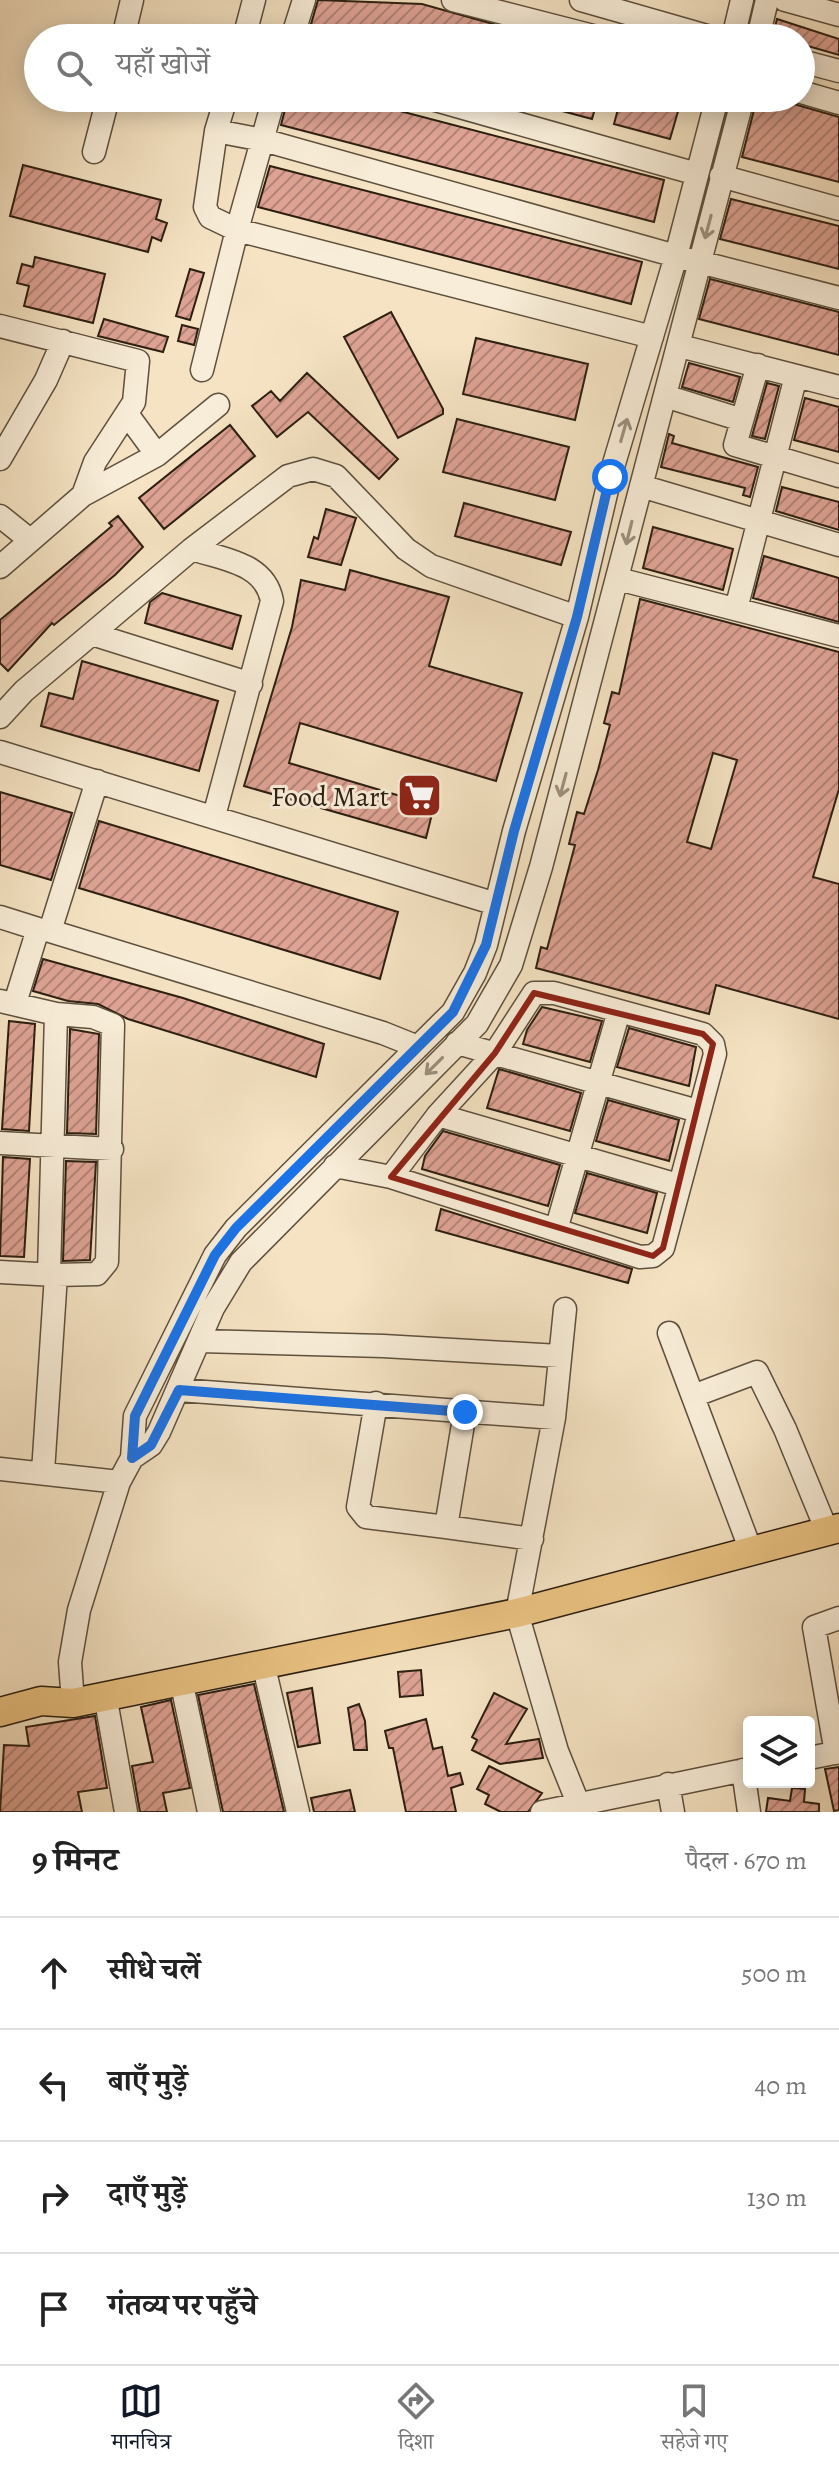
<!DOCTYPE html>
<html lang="hi">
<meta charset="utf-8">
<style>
:root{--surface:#fff;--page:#f6f6f6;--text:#222;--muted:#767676;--line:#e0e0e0;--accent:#111827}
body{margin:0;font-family:Alegreya,"Noto Serif Devanagari",serif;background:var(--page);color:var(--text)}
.controls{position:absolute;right:24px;bottom:24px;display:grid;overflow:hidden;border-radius:8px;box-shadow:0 4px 20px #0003}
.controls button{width:72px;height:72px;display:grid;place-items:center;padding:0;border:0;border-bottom:2px solid var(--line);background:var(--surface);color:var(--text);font:40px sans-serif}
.stop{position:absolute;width:24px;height:24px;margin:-18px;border:6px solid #1a73e8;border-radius:50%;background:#fff}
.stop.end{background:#1a73e8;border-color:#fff;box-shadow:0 2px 8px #0008}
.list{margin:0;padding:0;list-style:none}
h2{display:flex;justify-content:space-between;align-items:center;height:104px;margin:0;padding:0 32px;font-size:34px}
h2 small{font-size:26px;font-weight:400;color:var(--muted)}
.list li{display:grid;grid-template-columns:52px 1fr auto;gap:24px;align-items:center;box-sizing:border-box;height:112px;padding:0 32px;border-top:2px solid var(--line)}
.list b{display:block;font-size:30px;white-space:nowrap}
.list em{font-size:26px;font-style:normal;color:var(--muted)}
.icon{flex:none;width:44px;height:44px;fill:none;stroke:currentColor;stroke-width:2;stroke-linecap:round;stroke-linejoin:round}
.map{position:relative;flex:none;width:839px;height:1812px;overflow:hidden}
.search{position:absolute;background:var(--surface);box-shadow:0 4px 20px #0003;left:24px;right:24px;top:24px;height:88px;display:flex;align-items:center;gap:20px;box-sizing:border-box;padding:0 28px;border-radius:44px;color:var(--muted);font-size:30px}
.sheet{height:552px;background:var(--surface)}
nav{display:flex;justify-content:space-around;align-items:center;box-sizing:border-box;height:112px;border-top:2px solid var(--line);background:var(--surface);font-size:22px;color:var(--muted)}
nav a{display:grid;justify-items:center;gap:4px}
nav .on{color:var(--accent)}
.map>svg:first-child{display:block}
</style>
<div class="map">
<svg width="839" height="1812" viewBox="0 0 839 1812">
<defs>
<pattern id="building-hatch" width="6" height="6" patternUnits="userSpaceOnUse" patternTransform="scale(2)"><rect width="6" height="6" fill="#dea394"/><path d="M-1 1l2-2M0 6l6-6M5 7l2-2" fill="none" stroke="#b48477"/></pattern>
</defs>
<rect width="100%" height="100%" fill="#f5e3c3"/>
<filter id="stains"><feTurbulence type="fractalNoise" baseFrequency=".0025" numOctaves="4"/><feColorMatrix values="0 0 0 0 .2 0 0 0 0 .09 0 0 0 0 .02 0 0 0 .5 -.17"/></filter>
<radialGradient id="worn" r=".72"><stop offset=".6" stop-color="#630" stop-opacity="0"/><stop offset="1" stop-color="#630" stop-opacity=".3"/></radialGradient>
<path fill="url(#building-hatch)" stroke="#2c1f12" stroke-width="2" fill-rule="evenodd" d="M318 0 422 4 529 34V38H307Z
M777 19 839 39V55L801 44V38L773 35Z
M288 98 354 99 664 180 654 222 281 125Z
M533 98H598L592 119 532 103Z
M621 98 681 101 670 139 614 124Z
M757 98H773L839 117V182L742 157Z
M23 165 161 200 156 219 167 223 161 241 152 237 148 252 10 216Z
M270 166 642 262 631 304 258 207Z
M731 199 839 226V269L720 239Z
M35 257 105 274 93 323 24 306 29 286 17 283 22 264 33 267Z
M190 269 204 273 190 320 176 316Z
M710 279 839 312V355L699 319Z
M391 312 443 409V414L398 438 344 337Z
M104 319 168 337 163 352 98 336Z
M182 325 198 329 194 345 178 341Z
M476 338 588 364 575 420 463 394Z
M689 363 740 377 733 402 682 387Z
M307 373 398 459 379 479 308 412 277 437 252 406 271 391 280 401Z
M767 383 779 386 765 439 752 436Z
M805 398 839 407V452L794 440Z
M457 419 569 447 555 500 443 472Z
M230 425 255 456 164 529 139 498Z
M669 434 674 436 672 443 758 467 750 497 743 495 745 488 661 467Z
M782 487 839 502V530L776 511Z
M464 503 571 532 561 565 455 536Z
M326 509 356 518 341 565 308 557 314 537 318 539Z
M118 516 143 547 115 575 54 625 52 623 8 671 0 663V620L112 526 109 523Z
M653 527 733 549 723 590 643 568Z
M764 556 839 578V622L753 598Z
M350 570 449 597 429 666 522 693 496 781 300 723 289 763 434 806 426 838 244 786 292 627 301 580 345 590Z
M162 593 241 616 232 649 145 623 150 602Z
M640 599 839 652V789L813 877 839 884V1019L716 985 709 1014 536 968 541 947 547 949 575 845 569 844 577 812 584 814 598 770 610 725 604 723 612 692 619 694ZM713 753 737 760 711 849 687 842Z
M82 661 218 701 199 771 41 726 49 693 73 699Z
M0 792 72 813 51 880 0 865Z
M99 821 398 912 380 979 79 888Z
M43 959 183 998 324 1044 316 1077 128 1019 98 1004 68 1001 33 991Z
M542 1007 602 1021 590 1062 523 1044 527 1030Z
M9 1021 35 1024 29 1131 2 1129Z
M629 1028 696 1047 689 1086 617 1067Z
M70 1029 99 1034 96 1134 67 1133Z
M499 1069 581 1093 570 1131 487 1108Z
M608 1100 679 1120 669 1161 596 1141Z
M443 1131 560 1165 548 1206 422 1169 425 1156Z
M3 1157 30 1159 24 1257 0 1256Z
M66 1161 96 1162 90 1260 63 1261Z
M587 1173 657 1193 647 1233 575 1213Z
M441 1209 632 1269 628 1283 436 1230Z
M421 1670 423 1695 400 1697 398 1672Z
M254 1684 284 1812H223L198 1695Z
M312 1688 320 1743 298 1747 287 1693Z
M494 1693 527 1709 506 1744 539 1739 543 1758 500 1764 472 1750 477 1740 472 1737Z
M171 1700 190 1788 163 1793 167 1812H140L132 1766 153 1762 141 1707Z
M359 1704 365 1721 367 1750H354L348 1708Z
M95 1716 107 1788 78 1792 82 1812H0L4 1745 29 1746 26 1727Z
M426 1719 433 1749 442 1747 448 1776 460 1773 463 1784 451 1788 456 1812H406L393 1748H389L385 1731Z
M489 1766 542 1793 528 1812H501L485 1804 489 1795 477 1789Z
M839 1767V1810L834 1811 825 1769Z
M792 1788 805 1789 804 1802 819 1804V1812H766L768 1798 790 1801Z
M350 1790 355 1812H314L311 1798Z"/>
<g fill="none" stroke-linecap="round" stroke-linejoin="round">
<defs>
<path id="minor" d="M453 0 601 38
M581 0 714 38
M785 0 839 15
M123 38 132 0
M244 38 254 0
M292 38 304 0
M733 38 742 0
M758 38 767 0
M801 61 839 71
M801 92 839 103
M274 98 237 230 652 337
M428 98 697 174
M216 131 263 140 676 256 839 298
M94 152 108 98
M721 176 839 209
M0 326 138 361 134 402 95 462 83 495 0 567
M680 346 839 387
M758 365 735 445 839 476
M202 370 237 230 210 217 205 207 216 131 226 98
M665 396 742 420
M157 455 218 405
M0 459 46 380 63 341
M641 486 839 545
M83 495 157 455 127 414
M0 516 30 540
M192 549C225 560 265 563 272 601L214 816
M618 579 839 636
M736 609 796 376
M92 634 251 684
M0 717 24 691 192 549 288 476 313 469 336 476 406 549 431 566 577 617
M0 752 496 904
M0 917 38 929 15 1003
M38 929 50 931 97 781
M50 931 383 1033 418 1047
M0 1001 56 1014 93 1017 113 1025 107 1262 97 1274 56 1275
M457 1043 698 1111
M438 1115 678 1185
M0 1143 112 1149
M335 1166 391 1177 640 1257 653 1256 663 1248 715 1054 713 1044 703 1034 554 993H534L495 1053 438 1115 391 1177
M556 1230 619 1011
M0 1272 56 1275 43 1472
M49 1274 56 1014
M565 1309 554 1418 517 1613 557 1751 578 1803
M669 1333 751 1551
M200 1341 383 1346 559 1356
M179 1390 554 1418
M693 1396 757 1372 785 1429 827 1531
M376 1403 358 1507 366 1517 446 1527 465 1412
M132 1458 151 1445 159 1432 213 1308 241 1262 477 1024 511 965 541 867 743 98
M0 1469 119 1482
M446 1527 532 1539
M263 1663 298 1812
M181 1680 209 1812
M105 1695 126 1812
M73 1703 70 1662 79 1610 119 1482 132 1458 135 1416 215 1255 236 1228 453 1012 475 973 486 945 514 831 577 617 610 477 676 256 717 98
M836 1753 814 1627 839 1618
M809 1758 839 1752
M743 1770 749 1812
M668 1784 673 1812
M542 1812 749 1769"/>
<path id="major" d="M0 1712 41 1701 73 1703 517 1613 839 1528"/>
</defs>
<use href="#minor" stroke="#5e503e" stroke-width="25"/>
<use href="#major" stroke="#2c1f12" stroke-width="31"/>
<use href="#minor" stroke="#f8edd8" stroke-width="22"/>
<use href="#major" stroke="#eac282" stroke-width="28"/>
</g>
<defs><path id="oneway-shaft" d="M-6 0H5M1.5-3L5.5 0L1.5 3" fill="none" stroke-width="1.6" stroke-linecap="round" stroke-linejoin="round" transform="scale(2)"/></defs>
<g stroke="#9c907f">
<use href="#oneway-shaft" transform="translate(708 227) rotate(105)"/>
<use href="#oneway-shaft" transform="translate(624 430) rotate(-74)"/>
<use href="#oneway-shaft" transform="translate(629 533) rotate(104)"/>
<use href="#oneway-shaft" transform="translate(563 785) rotate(105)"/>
<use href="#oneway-shaft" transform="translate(434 1066) rotate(135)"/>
</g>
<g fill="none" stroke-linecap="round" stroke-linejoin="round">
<path stroke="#1a73e8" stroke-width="10" d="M465 1412 179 1390 151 1445 132 1458 135 1416 215 1255 236 1228 453 1012 486 945 514 831 577 617 610 477"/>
</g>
<path fill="none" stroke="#8f2418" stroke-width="6" stroke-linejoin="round" d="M534 993 703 1034 713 1044 663 1248 653 1256 391 1177 495 1053Z"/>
<defs>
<symbol id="supermarket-square" viewBox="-11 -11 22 22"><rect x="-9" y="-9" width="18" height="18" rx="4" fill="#8f2418" stroke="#f8edd8"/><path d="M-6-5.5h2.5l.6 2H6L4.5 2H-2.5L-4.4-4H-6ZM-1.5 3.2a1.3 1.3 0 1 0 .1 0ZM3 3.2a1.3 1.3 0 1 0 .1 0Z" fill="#fff"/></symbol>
</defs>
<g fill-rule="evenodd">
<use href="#supermarket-square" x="394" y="770" width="51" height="51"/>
</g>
<g text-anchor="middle" stroke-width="6" stroke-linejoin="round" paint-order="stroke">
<g font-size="28" fill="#2c1f12" stroke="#f8edd8" text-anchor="end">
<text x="389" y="806">Food Mart</text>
</g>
</g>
<rect width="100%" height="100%" filter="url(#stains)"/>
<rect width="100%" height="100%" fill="url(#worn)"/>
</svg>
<div class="controls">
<button><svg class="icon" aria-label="layers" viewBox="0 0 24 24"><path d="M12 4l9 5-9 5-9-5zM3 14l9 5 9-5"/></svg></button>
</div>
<div class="stop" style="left:610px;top:477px"></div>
<div class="stop end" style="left:465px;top:1412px"></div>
<div class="search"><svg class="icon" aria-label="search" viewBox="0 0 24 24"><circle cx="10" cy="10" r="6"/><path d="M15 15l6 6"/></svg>यहाँ खोजें</div>
</div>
<section class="sheet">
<h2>9 मिनट<small>पैदल · 670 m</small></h2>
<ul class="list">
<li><svg class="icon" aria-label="ahead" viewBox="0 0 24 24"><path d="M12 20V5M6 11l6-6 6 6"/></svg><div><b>सीधे चलें</b></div><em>500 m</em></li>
<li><svg class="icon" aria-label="left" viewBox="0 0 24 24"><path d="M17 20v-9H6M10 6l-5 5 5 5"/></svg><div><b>बाएँ मुड़ें</b></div><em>40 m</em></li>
<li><svg class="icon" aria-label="right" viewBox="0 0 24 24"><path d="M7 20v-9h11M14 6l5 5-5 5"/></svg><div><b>दाएँ मुड़ें</b></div><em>130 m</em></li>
<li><svg class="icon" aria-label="arrive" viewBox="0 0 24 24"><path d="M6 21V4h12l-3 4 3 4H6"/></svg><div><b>गंतव्य पर पहुँचे</b></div></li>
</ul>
</section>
<nav>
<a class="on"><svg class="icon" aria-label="map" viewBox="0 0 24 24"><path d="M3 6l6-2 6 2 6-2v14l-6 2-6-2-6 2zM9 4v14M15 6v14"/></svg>मानचित्र</a>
<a><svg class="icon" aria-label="directions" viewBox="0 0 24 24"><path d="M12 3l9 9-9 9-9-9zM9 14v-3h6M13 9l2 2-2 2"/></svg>दिशा</a>
<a><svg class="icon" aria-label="saved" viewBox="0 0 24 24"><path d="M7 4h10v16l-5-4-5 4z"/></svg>सहेजे गए</a>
</nav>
